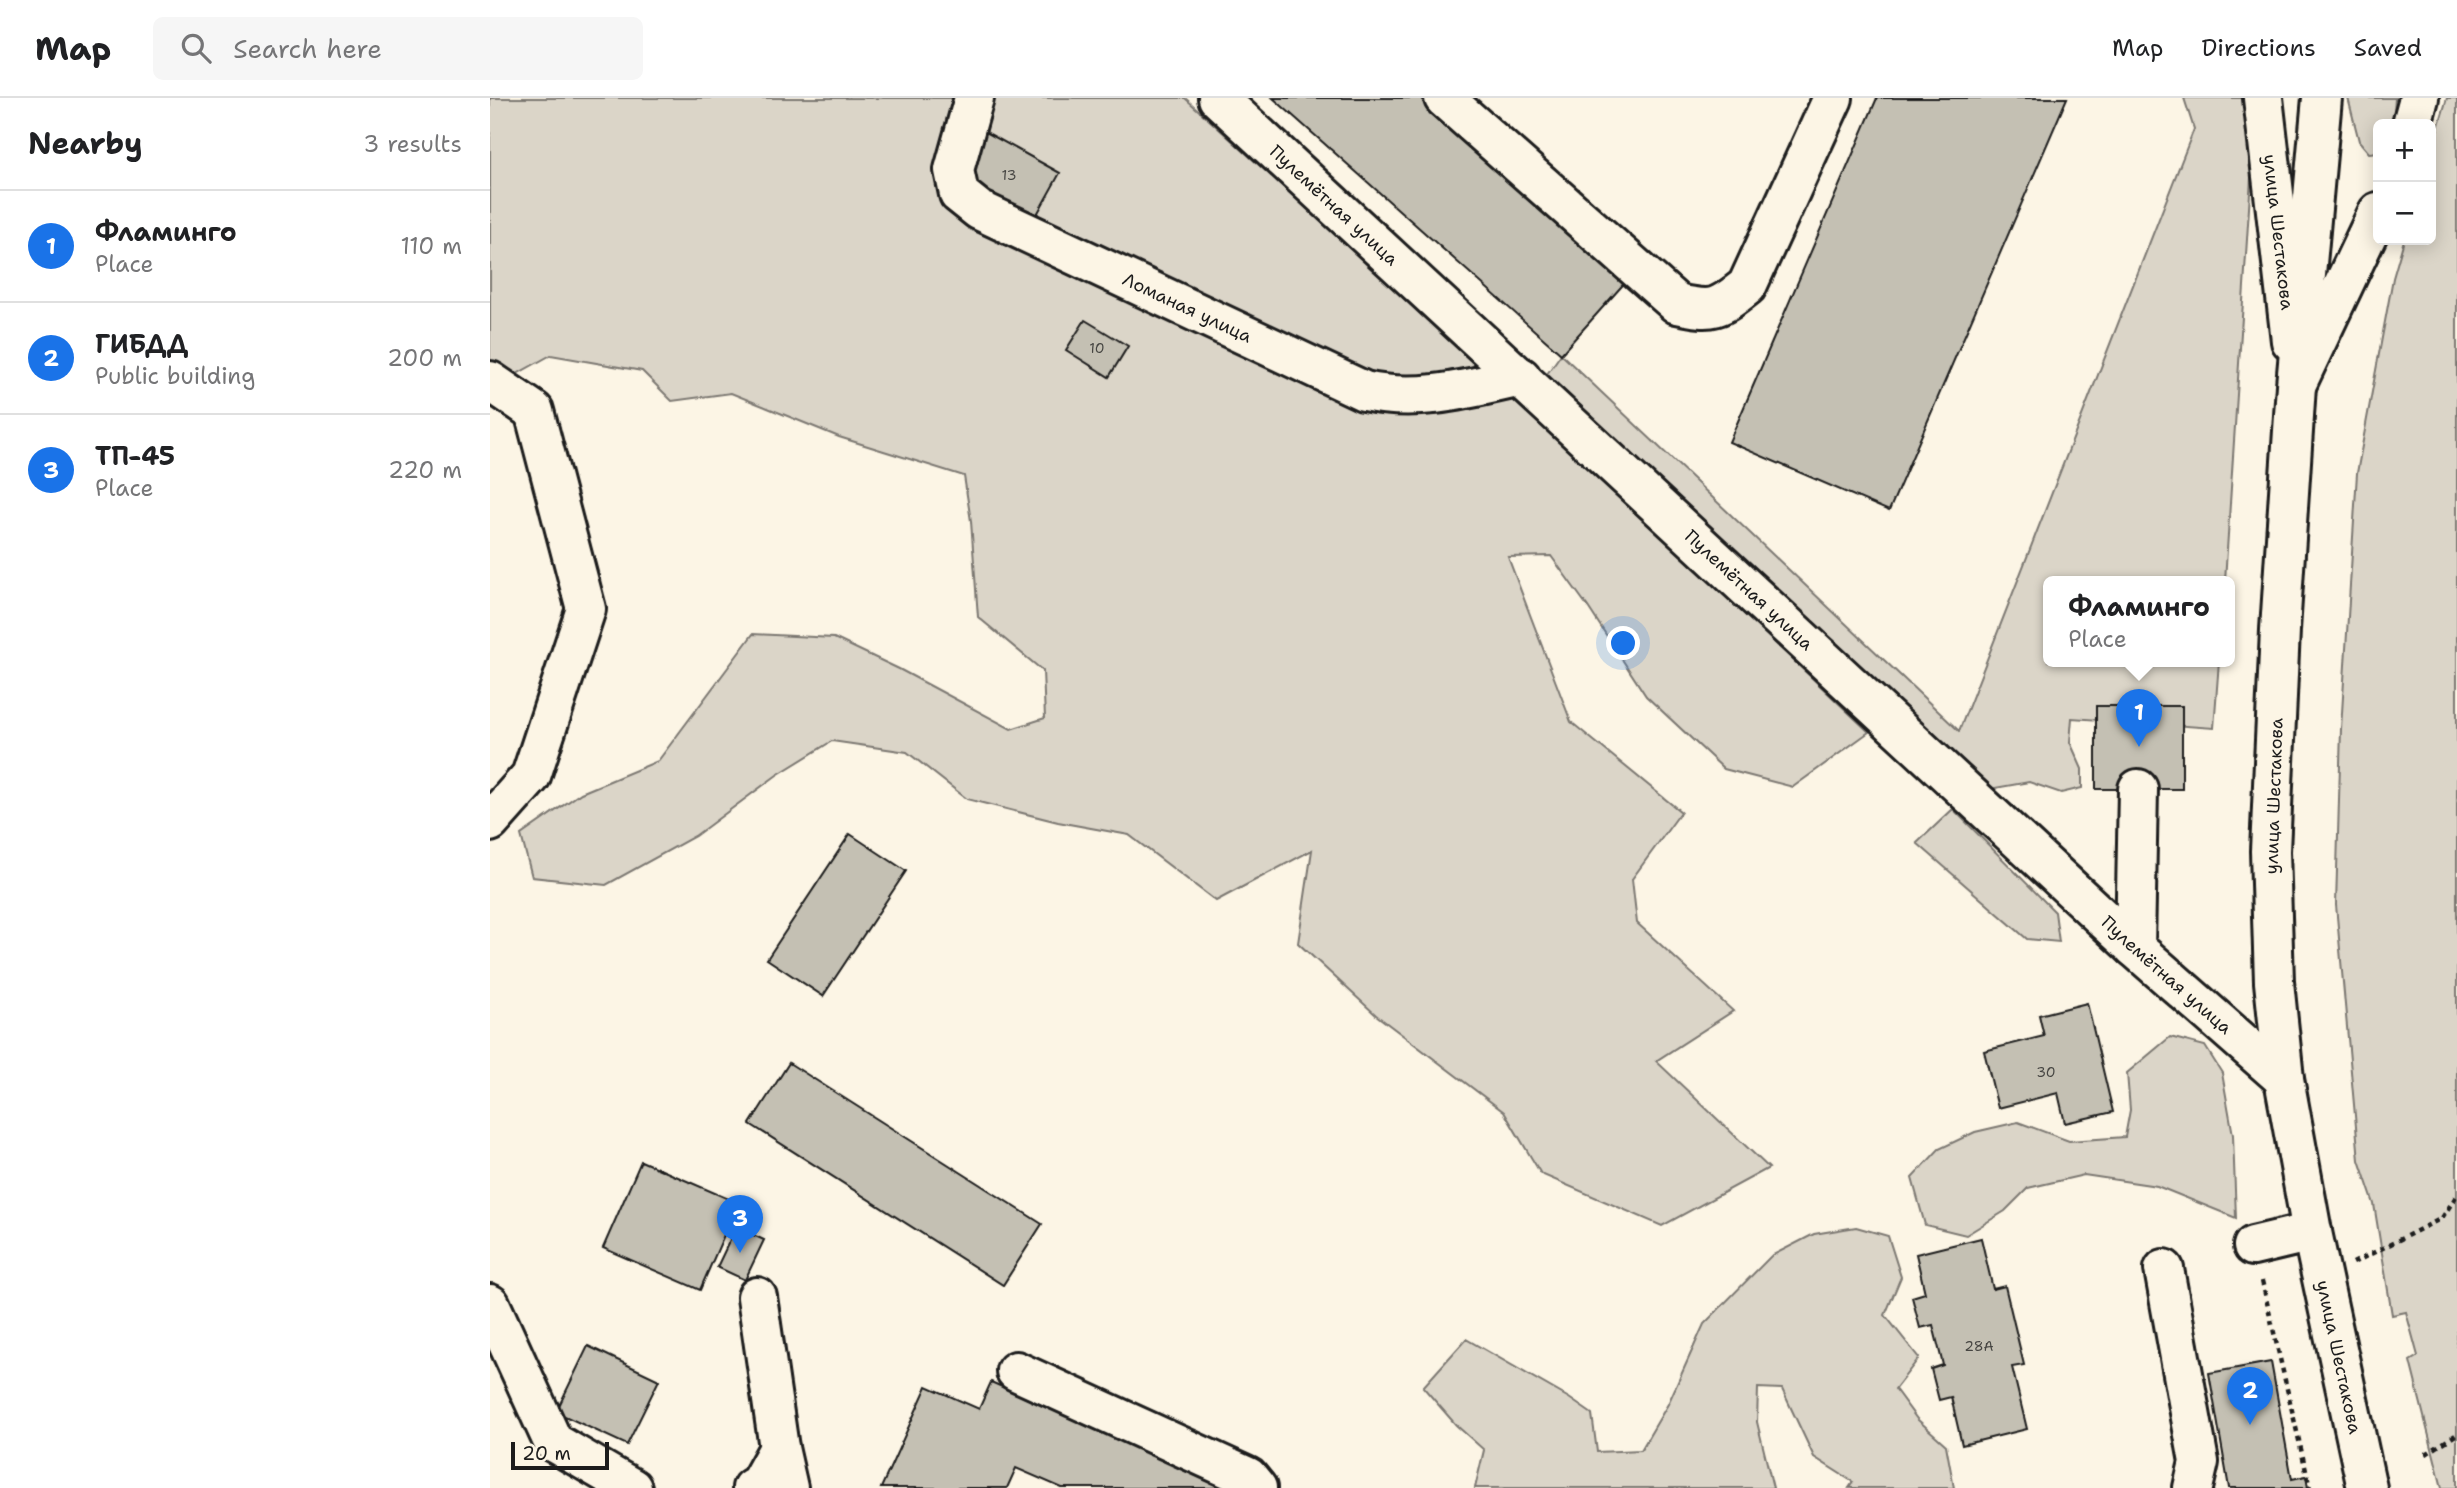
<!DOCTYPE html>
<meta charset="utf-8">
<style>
:root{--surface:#fff;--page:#f6f6f6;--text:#202124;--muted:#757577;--line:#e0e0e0;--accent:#1a73e8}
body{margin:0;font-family:"Shantell Sans",sans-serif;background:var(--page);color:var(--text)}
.controls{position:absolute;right:21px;top:21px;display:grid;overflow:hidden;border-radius:10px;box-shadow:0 4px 18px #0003}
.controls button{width:63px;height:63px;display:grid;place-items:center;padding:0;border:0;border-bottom:2px solid var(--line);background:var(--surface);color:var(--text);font:35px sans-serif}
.scale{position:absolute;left:21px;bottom:18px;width:98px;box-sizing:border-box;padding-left:7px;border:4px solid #1c1c1c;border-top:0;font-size:19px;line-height:24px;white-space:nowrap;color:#1c1c1c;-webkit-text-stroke:5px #fcf5e5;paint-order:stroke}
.you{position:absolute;left:1134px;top:546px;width:24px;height:24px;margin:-18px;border:5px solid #fff;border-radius:50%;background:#1a73e8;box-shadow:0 0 0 10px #1a73e833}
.badge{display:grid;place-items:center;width:46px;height:46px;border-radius:50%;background:var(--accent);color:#fff;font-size:23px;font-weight:700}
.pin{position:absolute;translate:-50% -58px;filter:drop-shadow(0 2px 4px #0008)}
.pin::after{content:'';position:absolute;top:37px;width:24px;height:21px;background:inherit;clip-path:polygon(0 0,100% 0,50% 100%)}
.popup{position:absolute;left:1553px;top:478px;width:192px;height:91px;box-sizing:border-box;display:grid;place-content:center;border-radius:10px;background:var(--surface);filter:drop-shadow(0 2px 5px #0005);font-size:23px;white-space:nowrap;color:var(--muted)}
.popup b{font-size:26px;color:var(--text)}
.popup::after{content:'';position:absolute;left:50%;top:100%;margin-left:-14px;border:14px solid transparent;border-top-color:var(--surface)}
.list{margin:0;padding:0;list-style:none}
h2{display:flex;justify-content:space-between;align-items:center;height:91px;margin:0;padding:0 28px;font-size:30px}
h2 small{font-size:23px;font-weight:400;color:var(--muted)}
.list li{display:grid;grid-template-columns:46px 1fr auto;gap:21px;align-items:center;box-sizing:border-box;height:112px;padding:0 28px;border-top:2px solid var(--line)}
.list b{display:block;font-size:26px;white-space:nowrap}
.list p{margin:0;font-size:23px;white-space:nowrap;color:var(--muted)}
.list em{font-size:23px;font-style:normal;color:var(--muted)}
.icon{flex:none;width:38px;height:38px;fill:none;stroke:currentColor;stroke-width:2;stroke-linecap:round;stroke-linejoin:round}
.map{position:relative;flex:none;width:1967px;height:1390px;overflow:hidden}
header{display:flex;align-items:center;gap:42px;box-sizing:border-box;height:98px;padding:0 35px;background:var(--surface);border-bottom:2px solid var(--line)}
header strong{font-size:33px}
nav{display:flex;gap:38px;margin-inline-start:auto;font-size:24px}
.search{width:490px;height:63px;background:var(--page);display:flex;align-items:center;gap:18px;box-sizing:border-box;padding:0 24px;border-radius:10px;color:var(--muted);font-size:26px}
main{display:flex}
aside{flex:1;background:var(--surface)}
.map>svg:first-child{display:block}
</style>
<header>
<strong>Map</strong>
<div class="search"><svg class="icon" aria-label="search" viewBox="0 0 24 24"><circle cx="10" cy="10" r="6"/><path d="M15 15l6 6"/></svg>Search here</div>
<nav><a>Map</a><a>Directions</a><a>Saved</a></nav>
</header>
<main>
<aside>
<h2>Nearby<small>3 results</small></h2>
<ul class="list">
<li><span class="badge">1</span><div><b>Фламинго</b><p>Place</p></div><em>110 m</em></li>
<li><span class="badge">2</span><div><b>ГИБДД</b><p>Public building</p></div><em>200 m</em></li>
<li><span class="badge">3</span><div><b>ТП-45</b><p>Place</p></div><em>220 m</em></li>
</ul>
</aside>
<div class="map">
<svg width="1967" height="1390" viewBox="0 0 1967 1390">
<rect width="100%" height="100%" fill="#fcf5e5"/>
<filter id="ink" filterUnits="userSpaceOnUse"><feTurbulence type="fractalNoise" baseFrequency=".0143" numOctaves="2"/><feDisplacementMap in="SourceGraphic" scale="14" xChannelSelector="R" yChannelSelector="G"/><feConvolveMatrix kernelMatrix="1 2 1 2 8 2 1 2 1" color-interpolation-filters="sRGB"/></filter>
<g filter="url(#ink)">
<path fill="#dbd5c8" stroke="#7c7872" stroke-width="2" d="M0 0H695L1025 299 1379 634 1303 689 1234 671 1156 598 1098 509 1061 458 1018 459 1081 624 1191 714 1142 781 1147 825 1243 913 1166 963 1279 1070 1172 1128 1051 1076 1014 1014 886 917 808 845 822 752 726 803 639 737 568 724 477 701 417 654 342 643 287 677 205 738 116 787 42 779 31 737 91 695 168 663 263 536 344 540 409 571 521 631 555 620 553 573 488 519 481 423 474 378 349 339 241 295 182 303 152 273 61 257 0 291Z
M1694 0H1760L1765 17 1735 483H1558V563H1729L1724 630 1582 620 1580 644 1592 671V690L1571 695 1539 684 1494 692 1057 276 1071 256 1469 633 1704 31Z
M1858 0H1905L1903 26H1888V54L1879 55 1869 43Z
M1957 0H1967V1390H1952L1920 1263 1928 1258 1916 1214 1902 1217 1884 1106 1869 1062 1846 807 1851 631 1867 375 1903 180 1914 142H1941V54Z
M1463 711 1565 814 1569 844 1537 841 1427 745Z
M1680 939 1715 948 1732 975 1743 1037 1746 1120 1667 1088 1594 1077 1538 1090 1515 1113 1476 1137 1435 1127 1422 1080 1449 1051 1485 1034 1528 1024 1579 1043 1635 1039 1640 1012 1637 975Z
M1366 1129 1398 1138 1411 1179 1395 1217 1429 1260 1405 1291 1427 1321 1456 1347 1464 1390H1359L1363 1384 1324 1359 1292 1291 1268 1290 1267 1324 1283 1390H985L994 1352 966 1327 933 1289 976 1241 1079 1300 1102 1316 1107 1354 1151 1352 1178 1306 1214 1226 1281 1158 1324 1136Z"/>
<path fill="#c4c0b3" stroke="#1c1c1c" stroke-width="2" d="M783 0H936L1139 180 1071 256Z
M1387 0H1577L1399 413 1239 344Z
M494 33 570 75 545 120 469 79Z
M595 222 638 248 619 279 576 252Z
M1606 608H1692V691H1606Z
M360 736 416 773 333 898 277 861Z
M1597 905 1623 1014 1575 1025 1568 995 1508 1010 1494 953 1554 938 1549 917Z
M299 965 552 1126 513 1187 260 1026Z
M151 1063 248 1105 210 1192 113 1150Z
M246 1129 274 1142 255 1182 227 1169Z
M1491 1140 1503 1191 1515 1188 1534 1267 1522 1269 1537 1331 1472 1347 1461 1299 1449 1302 1441 1271 1453 1267 1443 1227 1430 1230 1422 1199 1435 1195 1426 1156Z
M98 1248 169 1282 137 1347 66 1314Z
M1781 1264 1802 1381 1816 1378 1818 1390H1739L1719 1275Z
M501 1284 731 1387 730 1390H572L526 1370 517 1390H391L437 1288 489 1311Z"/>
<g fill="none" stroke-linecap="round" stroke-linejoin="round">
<defs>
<g id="minor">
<path id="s1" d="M484 0 464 72 469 96 489 112 874 293C928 305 978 291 1031 279"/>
<path id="s2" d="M728 0 1645 850 1794 981"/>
<path d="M954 0 1187 206C1224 214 1228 211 1257 188L1343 0"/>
<path id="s3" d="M1773 0 1801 243"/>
<path d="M1922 26 1929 0"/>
<path d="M0 283 44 313 96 511 41 678 0 724"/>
<path d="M1807 285 1888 114"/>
<path d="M1645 850 1648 691"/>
<path d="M1763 1148 1822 1134"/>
<path d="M1674 1171 1709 1364 1703 1390"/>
<path d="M267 1199 289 1350 298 1390"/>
<path d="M0 1206 63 1344 142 1390"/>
<path d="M526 1273 758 1379 767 1390"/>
<path d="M262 1390 269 1386 289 1350"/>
</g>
<g id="major">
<path id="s4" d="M1832 0 1806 287 1790 532 1780 753 1784 884 1794 981 1822 1134 1877 1390"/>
</g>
</defs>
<use href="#minor" stroke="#1c1c1c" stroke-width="44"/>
<use href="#major" stroke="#1c1c1c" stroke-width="44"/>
<path stroke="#1c1c1c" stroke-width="4.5" stroke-dasharray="5 5" stroke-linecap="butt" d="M1863 1165 1952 1120 1967 1097
M1772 1183 1820 1390
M1936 1356 1967 1336"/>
<use href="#minor" stroke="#fcf5e5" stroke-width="38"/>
<use href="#major" stroke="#fcf5e5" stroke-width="38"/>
</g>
</g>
<g text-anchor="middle" stroke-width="5" stroke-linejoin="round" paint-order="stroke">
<g font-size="14" fill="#464542">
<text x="519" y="82">13</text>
<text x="607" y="255">10</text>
<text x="1556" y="979">30</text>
<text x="1489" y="1253">28А</text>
</g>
<g font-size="18" fill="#1c1c1c" stroke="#fcf5e5">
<text dy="6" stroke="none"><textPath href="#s2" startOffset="158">Пулемётная улица</textPath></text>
<text dy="6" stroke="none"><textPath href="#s3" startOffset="135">улица Шестакова</textPath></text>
<text dy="6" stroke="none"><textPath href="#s1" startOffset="355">Ломаная улица</textPath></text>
<text dy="6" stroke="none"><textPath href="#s2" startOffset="724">Пулемётная улица</textPath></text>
<text transform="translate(1784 698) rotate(-88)" y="6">улица Шестакова</text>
<text dy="6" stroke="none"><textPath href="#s2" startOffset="1292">Пулемётная улица</textPath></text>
<text dy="6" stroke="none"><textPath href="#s4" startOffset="1267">улица Шестакова</textPath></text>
</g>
</g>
</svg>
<div class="controls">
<button>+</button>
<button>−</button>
</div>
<div class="scale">20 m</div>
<div class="you"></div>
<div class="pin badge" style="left:1649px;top:649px">1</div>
<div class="popup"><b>Фламинго</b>Place</div>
<div class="pin badge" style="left:1760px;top:1327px">2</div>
<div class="pin badge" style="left:250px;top:1155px">3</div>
</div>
</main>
